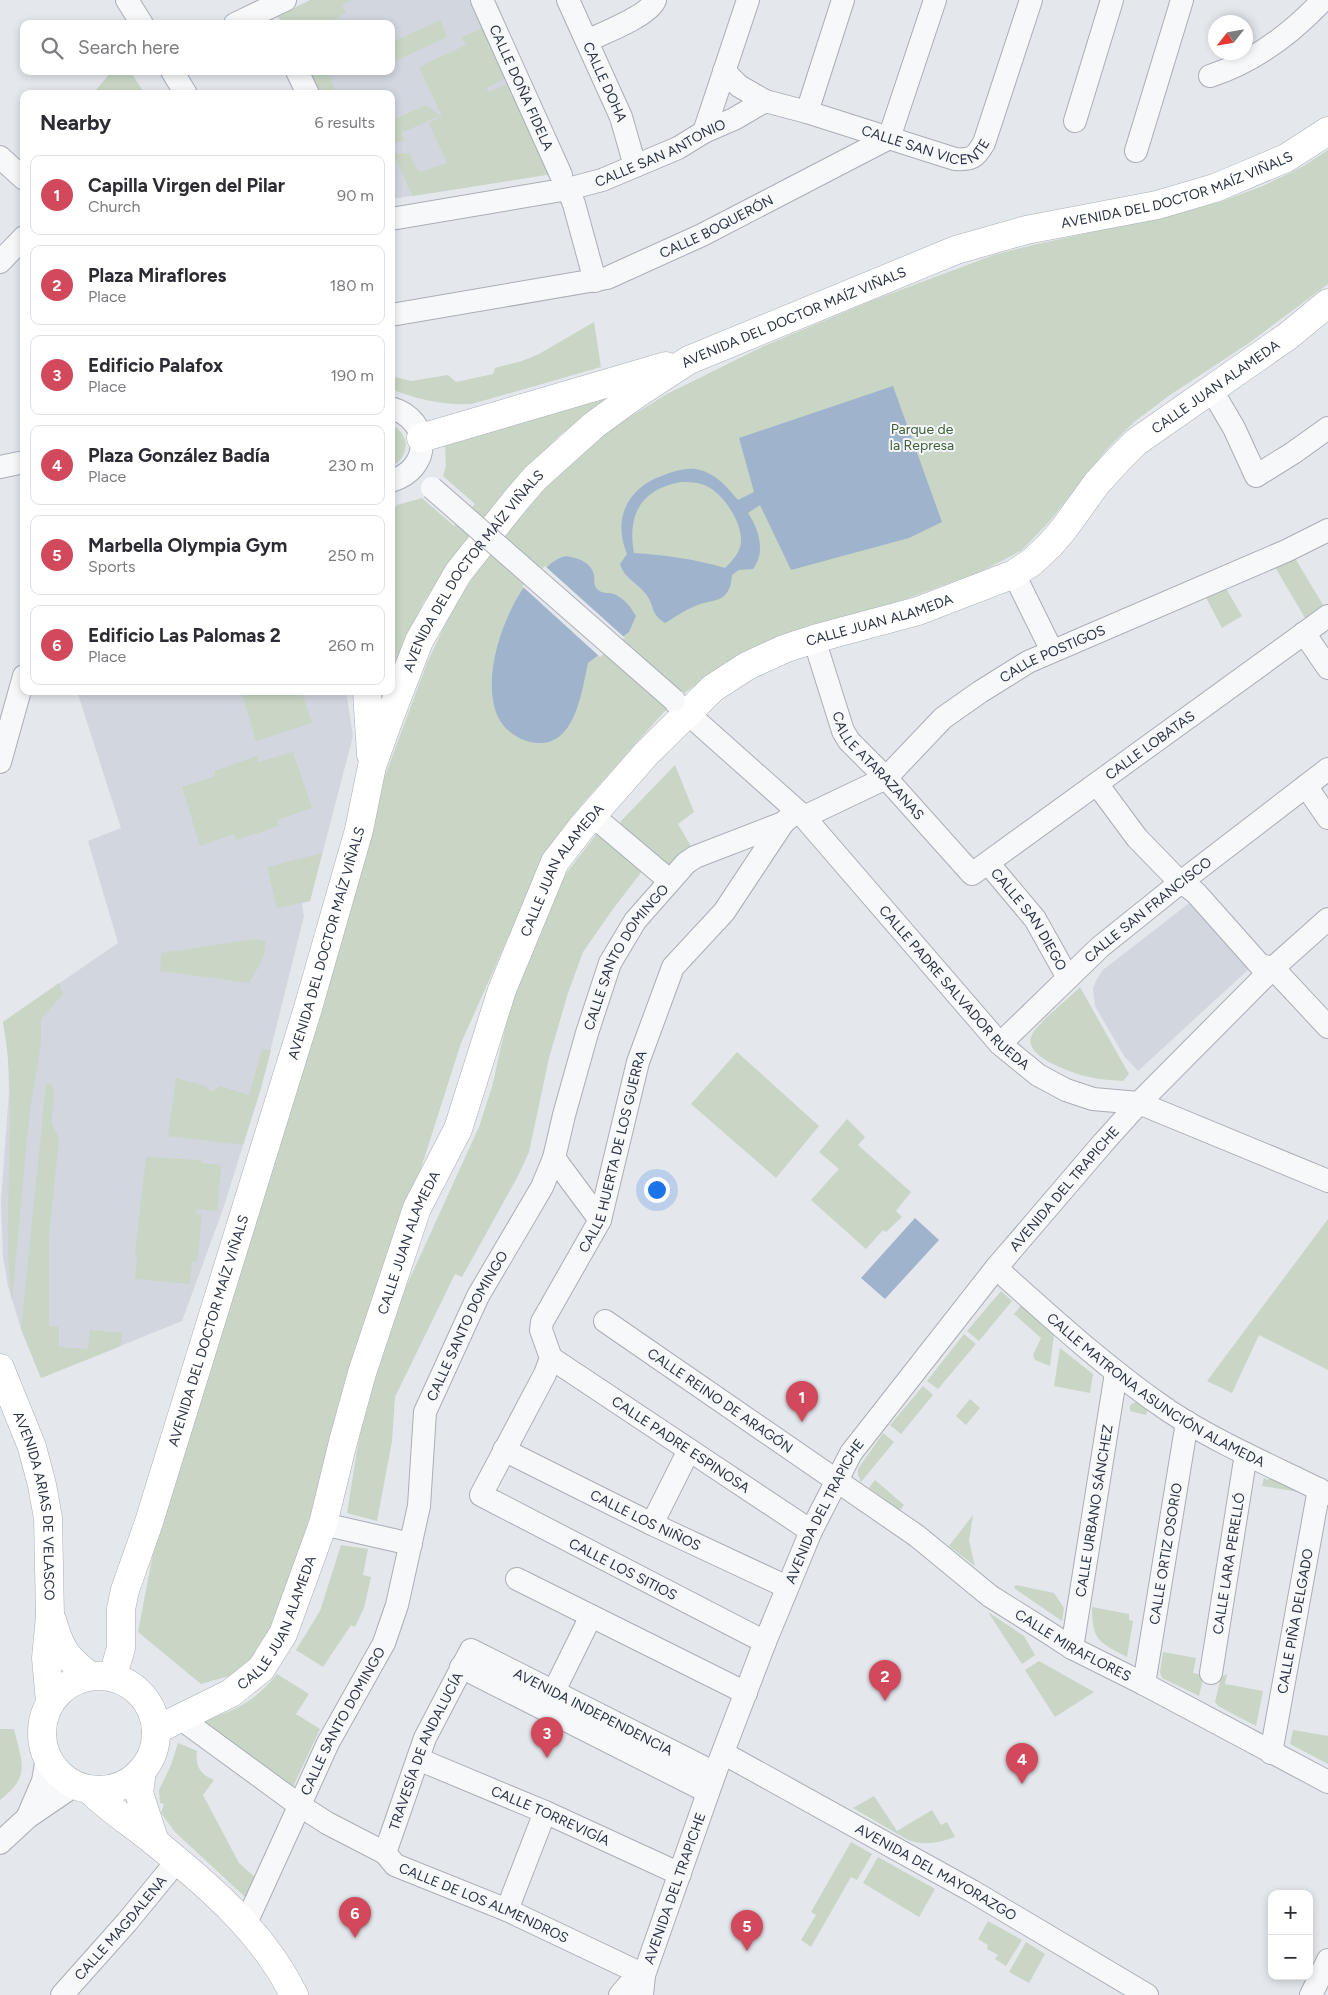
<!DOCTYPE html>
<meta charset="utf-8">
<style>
:root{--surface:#fff;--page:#f7f7f7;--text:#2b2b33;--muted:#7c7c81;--line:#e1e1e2;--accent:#d1495b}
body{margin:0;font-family:Figtree,sans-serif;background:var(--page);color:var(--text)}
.controls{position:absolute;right:15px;bottom:15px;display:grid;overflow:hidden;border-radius:10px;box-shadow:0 2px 8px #0003}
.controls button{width:45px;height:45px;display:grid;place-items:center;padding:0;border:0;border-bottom:1px solid var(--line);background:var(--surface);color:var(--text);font:25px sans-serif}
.compass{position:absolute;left:1208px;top:15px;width:45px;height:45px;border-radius:50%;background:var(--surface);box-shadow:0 2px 8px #0003;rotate:239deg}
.you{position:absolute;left:656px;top:1189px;width:18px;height:18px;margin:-12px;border:4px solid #fff;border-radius:50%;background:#1a73e8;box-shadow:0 0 0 8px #1a73e833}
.badge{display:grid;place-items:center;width:32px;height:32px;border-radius:50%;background:var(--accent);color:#fff;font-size:16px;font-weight:700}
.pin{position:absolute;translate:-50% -41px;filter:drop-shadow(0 1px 2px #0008)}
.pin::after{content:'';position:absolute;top:26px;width:18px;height:15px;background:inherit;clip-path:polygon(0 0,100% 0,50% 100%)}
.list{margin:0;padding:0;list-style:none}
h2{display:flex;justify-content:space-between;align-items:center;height:65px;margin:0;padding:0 20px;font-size:21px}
h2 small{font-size:16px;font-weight:400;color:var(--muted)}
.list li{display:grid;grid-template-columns:32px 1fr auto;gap:15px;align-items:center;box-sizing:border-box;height:80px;margin:0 10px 10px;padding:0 10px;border:1px solid var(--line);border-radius:10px}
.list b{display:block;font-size:19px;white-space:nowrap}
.list p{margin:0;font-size:16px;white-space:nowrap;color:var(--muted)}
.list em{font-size:16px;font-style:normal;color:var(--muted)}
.icon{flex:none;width:28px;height:28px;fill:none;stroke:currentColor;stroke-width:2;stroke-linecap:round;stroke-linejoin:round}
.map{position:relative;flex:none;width:1328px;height:1995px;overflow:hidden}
.search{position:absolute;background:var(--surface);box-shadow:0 2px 8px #0003;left:20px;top:20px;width:375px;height:55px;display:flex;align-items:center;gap:12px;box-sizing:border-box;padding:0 18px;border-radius:10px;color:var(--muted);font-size:19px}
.panel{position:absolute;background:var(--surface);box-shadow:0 2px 8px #0003;left:20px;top:90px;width:375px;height:605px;border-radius:10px}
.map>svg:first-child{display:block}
</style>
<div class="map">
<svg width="1328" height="1995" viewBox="0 0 1328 1995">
<rect width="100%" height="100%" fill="#e4e7ec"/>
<path fill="#d2d6de" d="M310 0H473L552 174 391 199V94H315L304 71H391V24H282Z
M77 691H346L353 736 310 901 302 903 304 916 261 1088 223 1209 182 1321 41 1378 21 1329 8 1286 3 1257 1 1202 9 1091 8 1053 3 1022 118 943 88 841 121 828Z
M1188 904H1192L1250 968 1138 1071 1124 1056 1095 1006 1093 988 1097 979 1103 970Z"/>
<path fill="#c9d6c5" d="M310 0H352L342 5 346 13 326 24H282L278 16Z
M440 20 447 37 391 63V43Z
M486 27 508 77 486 88 489 92 511 82 552 174 413 196 393 154 409 153 417 169 421 172 447 163 429 123 442 116 419 67 466 45 462 37Z
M112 71H130L143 91 141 94H101L96 90Z
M304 71H327L335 89 323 94H315Z
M426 105 440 116 401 133 404 140 391 144V121Z
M1328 150V284L1249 343 1170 395 1134 422 1107 449 1049 522 1021 551 982 571 909 598 835 620 712 673 686 692 663 713 583 803 547 851 461 1043 279 1613 264 1649 236 1674 201 1684 138 1632 157 1532 379 792 427 663 452 610 480 566 523 505 598 439 628 418 667 394 762 347 871 301 994 255 1033 245 1185 212 1222 201 1263 186 1302 167Z
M594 322 601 367 472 404C443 405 418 400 391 389V376L411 381 448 375 456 382 493 374 495 368 522 361 539 354Z
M614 394 559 436 502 495 451 561 423 603 391 676V514L397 505 422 498 454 526 475 504 443 476 446 466 445 446Z
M391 425C411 433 410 458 391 467Z
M1292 553 1326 610 1308 623 1272 562Z
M1224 585 1242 616 1222 628 1203 592Z
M241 691H301L312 723 256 741Z
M293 752 312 808 277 820 279 826 236 840 234 834 200 846 182 787 215 776 214 771 257 756 259 762Z
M675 765 694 812 678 824 692 848 670 868 620 826 621 821Z
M598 832 643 870 613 909 583 952 568 993 549 1058 529 1152 518 1176 462 1277 455 1274 395 1397 392 1441 377 1521 347 1513 363 1413 395 1311 479 1127 492 1087 507 1020 518 985 558 884Z
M322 853 310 901 277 908 267 867Z
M255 939 265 941C267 957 256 970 249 983L160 971 161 953Z
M59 983 63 994 41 1019V1043L29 1116 12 1301C0 1209 20 1115 3 1022Z
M1080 987 1129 1074 1123 1081C1109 1080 1094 1079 1081 1075 1066 1070 1019 1055 1033 1033 1041 1020 1068 999 1080 987Z
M262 1049 271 1050 261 1088 243 1145 168 1136 176 1078 206 1086 211 1092 220 1086 249 1095Z
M737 1052 819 1126 776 1178 691 1104Z
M48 1084H51C58 1096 50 1111 52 1124 54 1130 58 1133 59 1139L49 1235V1326L59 1327V1347L88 1349 90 1330 122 1333 121 1346 41 1378 21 1329 46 1086Z
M847 1119 865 1137 858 1145 911 1192 896 1211 902 1217 886 1232 883 1230 866 1249 811 1200 839 1169 819 1152Z
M146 1157 201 1160V1163L221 1165 217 1211 197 1209 196 1214H202L197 1262H192L190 1284 135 1279 137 1256 135 1255Z
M1328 1219V1370L1259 1335 1232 1393 1207 1381Z
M1001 1291 1012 1301 979 1341 967 1331Z
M1021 1305 1054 1334 1050 1366 1035 1360 1033 1355 1041 1338 1014 1314Z
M964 1334 976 1344 938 1389 927 1381Z
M1060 1348 1093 1374 1090 1393 1054 1386Z
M923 1386 933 1395 901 1434 890 1425Z
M970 1399 980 1408 966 1425 956 1416Z
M1139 1400 1159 1414 1147 1411 1146 1415 1130 1411V1405Z
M883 1433 894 1442 861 1482 858 1475V1469Z
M1270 1476 1299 1492 1262 1486 1264 1478 1268 1480Z
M875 1480 904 1505 900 1510 869 1488Z
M973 1515 969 1541 975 1566 949 1546Z
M341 1545 368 1549 363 1575 371 1577 364 1608 355 1627 351 1625 323 1667 296 1650 320 1611Z
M1016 1585 1054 1593 1064 1608 1062 1621 1014 1588Z
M1092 1607 1129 1614V1620L1133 1621 1127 1657C1099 1642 1092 1641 1092 1607Z
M988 1612 1024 1636 1035 1655 1022 1664Z
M1163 1652 1196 1658 1193 1673 1204 1675 1199 1696 1162 1678 1160 1672Z
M1039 1661 1094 1692 1055 1717 1025 1670Z
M277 1674 309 1694 296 1714 320 1729 292 1789 205 1724 206 1720C238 1709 255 1701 277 1674Z
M1227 1674 1225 1684 1263 1691 1256 1726 1218 1706 1215 1702 1221 1677Z
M0 1729H14C22 1763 31 1776 0 1800Z
M1293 1730 1328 1736V1764L1290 1744Z
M178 1743 197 1751C195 1766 200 1774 214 1780L203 1795 239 1863 257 1879 245 1897 175 1832 161 1813 164 1804 160 1803 159 1790 171 1765Z
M874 1796 897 1831 932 1810 941 1825 947 1822 955 1837C939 1843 925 1846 908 1840L853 1808Z
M851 1842 872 1854 857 1880 851 1877 811 1947 801 1940 816 1915 811 1912Z
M878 1857 935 1889 919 1917 863 1883Z
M988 1921 1022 1940 1006 1966 995 1959 998 1955 987 1949 988 1945 978 1939Z
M1026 1942 1045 1954 1029 1983 1009 1972Z"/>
<path fill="#9fb4cc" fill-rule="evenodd" d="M893 386 942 522 909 538 791 570 760 505 748 513C759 529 766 552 753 569L739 570 732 575C730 606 711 598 693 607 683 611 674 618 665 623 651 614 655 609 648 597 640 584 624 579 620 564L627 554C612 518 628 487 664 475 674 471 685 468 695 469 715 472 726 486 738 500L754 492 739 438ZM681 482C689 482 697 482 704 485 723 492 742 522 741 542 740 553 732 561 725 568 695 559 665 555 634 553 627 515 641 489 681 482Z
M566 556C578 558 591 562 594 575 595 581 593 585 598 590 603 594 608 592 614 594 625 599 630 606 636 616L629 632 588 663C581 695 574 755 527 741 515 738 503 728 498 717 481 679 502 619 524 587 529 580 538 575 544 570 551 563 557 558 566 556Z
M915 1218 939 1240 885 1299 861 1278Z"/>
<path fill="#e4e7ec" d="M545 566 625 638 600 657 522 586Z"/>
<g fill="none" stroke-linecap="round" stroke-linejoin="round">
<defs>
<g id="street">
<path d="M127 0 142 24"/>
<path id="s1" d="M482 0 561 175"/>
<path id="s2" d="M568 0 621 117 635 166"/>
<path d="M235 24 285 0"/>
<path d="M587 41C603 33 649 16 655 0"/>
<path d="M172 71 186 94"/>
<path d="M297 71 308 94"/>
<path d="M724 71 739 86 765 101"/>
<path d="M1210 76C1254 62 1292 33 1323 0"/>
<path d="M807 112 843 0"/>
<path d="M1075 121 1112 0"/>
<path d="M704 132 748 0"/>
<path d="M1136 151 1182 0"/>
<path d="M0 157 24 179"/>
<path d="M568 189 574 204 595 281"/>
<path id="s3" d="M391 219 568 189 602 180 678 148 704 132 734 119 765 101 807 112 955 159C972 160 975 158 984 143L1031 0"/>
<path d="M0 262 24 237"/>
<path id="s4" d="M391 315 607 278 702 235 889 138 935 0"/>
<path d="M1211 389 1234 428 1256 476 1293 453 1328 428"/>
<path d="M391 408C432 420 432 469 391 481"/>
<path d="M0 467 24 462"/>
<path d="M1014 574 1052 651"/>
<path d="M1304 633 1328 668"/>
<path id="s5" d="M814 639 843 731 849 741 886 778 972 874 1328 616"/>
<path id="s6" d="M676 703 804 817 1000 1044 1038 1075 1066 1090 1093 1099 1139 1103 1328 1181"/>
<path d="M0 762 24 676"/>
<path d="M1097 784 1137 838 1174 876 1196 893 1260 965 1273 968 1328 1027"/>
<path d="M1306 786 1328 818"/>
<path d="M592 815 669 880"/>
<path id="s7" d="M804 817 886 778 943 718 980 692 1028 662 1286 551 1328 530"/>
<path id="s8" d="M988 863 1035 919 1068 978"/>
<path id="s9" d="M1000 1044 1100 947 1181 882 1328 769"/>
<path d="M554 1158 600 1220"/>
<path id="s10" d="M996 1268C1052 1318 1107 1369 1169 1411 1219 1444 1275 1467 1328 1494"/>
<path id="s11" d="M605 1321 917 1536 990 1596 1049 1633 1072 1648 1144 1684 1328 1782"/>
<path id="s12" d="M551 1358 811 1531"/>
<path id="s13" d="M504 1450 652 1524 787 1587"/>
<path d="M323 1524 411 1544"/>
<path d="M652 1524 689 1450"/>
<path d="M517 1579 746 1693"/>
<path id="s14" d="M765 1642 481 1495 545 1374 551 1358 541 1330 542 1322 600 1220 638 1062 673 967 724 912 783 823"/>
<path id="s15" d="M1072 1648 1116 1373"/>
<path d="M461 1667 708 1792"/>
<path id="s16" d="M1211 1673 1246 1454"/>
<path id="s17" d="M1144 1684 1187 1422"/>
<path d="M554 1691 591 1616"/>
<path id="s18" d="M180 1718 299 1805 327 1823 385 1853 395 1865 507 1910 644 1975"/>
<path id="s19" d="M723 1753 972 1891 1147 1995"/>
<path id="s20" d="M1271 1753 1319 1489"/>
<path id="s21" d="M418 1759 545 1812 680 1874"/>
<path d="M28 1816 43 1781 47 1758"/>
<path d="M0 1843 28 1817 75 1785"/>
<path id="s22" d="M385 1853 425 1738 471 1650 715 1773"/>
<path d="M507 1910 545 1812"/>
<path id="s23" d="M246 1923 328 1743 384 1643 397 1605 419 1506 425 1412 478 1296 542 1187 554 1158 564 1115 587 1033 610 963 635 921 686 863 695 857 783 823 797 811"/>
<path id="s24" d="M62 1995 127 1922 177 1861"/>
<path d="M620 1995 633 1980 644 1975"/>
<path id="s25" d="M642 1995 644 1975 715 1773 765 1642 811 1531 851 1453 996 1268 1103 1143 1139 1103 1273 968 1328 919"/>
<path d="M1311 1995 1328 1960"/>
</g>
<g id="secondary">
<path d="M421 438 666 366"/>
<path d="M367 691 371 755"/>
<path id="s26" d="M0 1368 32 1447 42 1485 48 1518 50 1616 46 1658 50 1702"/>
<path d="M52 1620C61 1650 65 1657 90 1676"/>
<path id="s27" d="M113 1675 121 1648V1609L125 1590 149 1522 308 1008 359 830 372 766 390 716 419 641 458 573 516 500 535 478 594 425 638 393 689 360 956 250 1026 230 1157 205 1215 188 1286 158 1328 131"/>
<circle cx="99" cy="1733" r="57"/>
<path id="s28" d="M156 1730 231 1693 261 1669 283 1634 323 1524 343 1442 362 1373 417 1208 458 1129 502 990 555 862 582 827 646 754 713 688 747 666 784 649 814 639 918 611 1014 574 1032 562 1050 545 1063 530 1097 483 1119 459 1136 442 1288 336 1328 303"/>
<path d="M142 1770 139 1793 155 1842"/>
<path d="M90 1790C110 1810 134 1825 156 1843 209 1886 263 1932 294 1995"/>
</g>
</defs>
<use href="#street" stroke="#a9aeb7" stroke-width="24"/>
<use href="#secondary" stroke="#a9aeb7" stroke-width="29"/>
<use href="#street" stroke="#f7f8fa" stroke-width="22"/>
<use href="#secondary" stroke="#fff" stroke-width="28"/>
<defs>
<path id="street-bridge" d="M432 488 674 700"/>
</defs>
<use href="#street-bridge" stroke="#a9aeb7" stroke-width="24" stroke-linecap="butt"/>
<use href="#street-bridge" stroke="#f7f8fa" stroke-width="22"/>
</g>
<g text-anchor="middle" stroke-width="4" stroke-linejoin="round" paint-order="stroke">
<g font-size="14" fill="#2b3445" stroke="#f4f6f9">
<text dy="5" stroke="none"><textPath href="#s2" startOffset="90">CALLE DOHA</textPath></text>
<text dy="5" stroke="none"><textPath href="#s1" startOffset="96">CALLE DOÑA FIDELA</textPath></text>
<text dy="5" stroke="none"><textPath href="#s3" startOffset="566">CALLE SAN VICENTE</textPath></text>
<text dy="5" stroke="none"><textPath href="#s3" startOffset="279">CALLE SAN ANTONIO</textPath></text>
<text dy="5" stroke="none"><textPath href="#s27" startOffset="1994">AVENIDA DEL DOCTOR MAÍZ VIÑALS</textPath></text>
<text dy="5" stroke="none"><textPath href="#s4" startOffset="340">CALLE BOQUERÓN</textPath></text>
<text dy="5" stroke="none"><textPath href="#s27" startOffset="1589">AVENIDA DEL DOCTOR MAÍZ VIÑALS</textPath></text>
<text dy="5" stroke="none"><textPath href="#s28" startOffset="1820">CALLE JUAN ALAMEDA</textPath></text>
<text dy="5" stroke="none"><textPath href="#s27" startOffset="1169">AVENIDA DEL DOCTOR MAÍZ VIÑALS</textPath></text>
<text dy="5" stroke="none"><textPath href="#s28" startOffset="1400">CALLE JUAN ALAMEDA</textPath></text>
<text dy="5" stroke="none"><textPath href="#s7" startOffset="301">CALLE POSTIGOS</textPath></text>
<text dy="5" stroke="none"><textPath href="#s5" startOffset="509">CALLE LOBATAS</textPath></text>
<text dy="5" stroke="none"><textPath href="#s5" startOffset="145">CALLE ATARAZANAS</textPath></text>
<text dy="5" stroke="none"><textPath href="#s28" startOffset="980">CALLE JUAN ALAMEDA</textPath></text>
<text dy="5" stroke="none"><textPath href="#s9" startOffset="200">CALLE SAN FRANCISCO</textPath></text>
<text dy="5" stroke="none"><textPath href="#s8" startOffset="70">CALLE SAN DIEGO</textPath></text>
<text dy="5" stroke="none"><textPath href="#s27" startOffset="764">AVENIDA DEL DOCTOR MAÍZ VIÑALS</textPath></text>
<text dy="5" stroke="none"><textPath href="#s23" startOffset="1049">CALLE SANTO DOMINGO</textPath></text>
<text dy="5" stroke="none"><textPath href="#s6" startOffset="399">CALLE PADRE SALVADOR RUEDA</textPath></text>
<text dy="5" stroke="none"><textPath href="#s14" startOffset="698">CALLE HUERTA DE LOS GUERRA</textPath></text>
<text dy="5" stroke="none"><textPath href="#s25" startOffset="922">AVENIDA DEL TRAPICHE</textPath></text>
<text dy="5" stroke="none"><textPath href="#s28" startOffset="575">CALLE JUAN ALAMEDA</textPath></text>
<text dy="5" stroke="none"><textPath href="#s23" startOffset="644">CALLE SANTO DOMINGO</textPath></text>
<text dy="5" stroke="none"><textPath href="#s27" startOffset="359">AVENIDA DEL DOCTOR MAÍZ VIÑALS</textPath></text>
<text dy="5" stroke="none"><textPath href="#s10" startOffset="202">CALLE MATRONA ASUNCIÓN ALAMEDA</textPath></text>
<text dy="5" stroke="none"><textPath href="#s11" startOffset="140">CALLE REINO DE ARAGÓN</textPath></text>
<text dy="5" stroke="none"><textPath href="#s12" startOffset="156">CALLE PADRE ESPINOSA</textPath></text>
<text dy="5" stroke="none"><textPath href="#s26" startOffset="144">AVENIDA ARIAS DE VELASCO</textPath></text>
<text dy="5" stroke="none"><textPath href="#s15" startOffset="139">CALLE URBANO SÁNCHEZ</textPath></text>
<text dy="5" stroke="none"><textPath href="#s25" startOffset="518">AVENIDA DEL TRAPICHE</textPath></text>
<text dy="5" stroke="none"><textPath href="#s13" startOffset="158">CALLE LOS NIÑOS</textPath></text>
<text dy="5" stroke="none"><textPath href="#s17" startOffset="132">CALLE ORTIZ OSORIO</textPath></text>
<text dy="5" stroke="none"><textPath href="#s16" startOffset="111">CALLE LARA PERELLÓ</textPath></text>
<text transform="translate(623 1569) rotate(27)" y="5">CALLE LOS SITIOS</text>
<text dy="5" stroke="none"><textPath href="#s28" startOffset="170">CALLE JUAN ALAMEDA</textPath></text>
<text dy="5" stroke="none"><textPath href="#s20" startOffset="134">CALLE PIÑA DELGADO</textPath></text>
<text dy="5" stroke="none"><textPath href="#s11" startOffset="570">CALLE MIRAFLORES</textPath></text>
<text dy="5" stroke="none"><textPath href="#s22" startOffset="358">AVENIDA INDEPENDENCIA</textPath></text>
<text dy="5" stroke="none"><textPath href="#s23" startOffset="224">CALLE SANTO DOMINGO</textPath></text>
<text dy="5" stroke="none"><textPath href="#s22" startOffset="110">TRAVESÍA DE ANDALUCÍA</textPath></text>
<text dy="5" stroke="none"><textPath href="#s21" startOffset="144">CALLE TORREVIGÍA</textPath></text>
<text dy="5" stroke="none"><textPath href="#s19" startOffset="244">AVENIDA DEL MAYORAZGO</textPath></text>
<text dy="5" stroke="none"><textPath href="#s25" startOffset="112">AVENIDA DEL TRAPICHE</textPath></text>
<text dy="5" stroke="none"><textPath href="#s18" startOffset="358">CALLE DE LOS ALMENDROS</textPath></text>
<text dy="5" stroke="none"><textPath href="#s24" startOffset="89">CALLE MAGDALENA</textPath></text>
</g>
<g font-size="14" fill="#3f6138" stroke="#f4f6f9">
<text x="922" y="434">Parque de<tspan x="922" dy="16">la Represa</tspan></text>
</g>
</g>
</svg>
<div class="controls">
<button>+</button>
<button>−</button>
</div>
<svg class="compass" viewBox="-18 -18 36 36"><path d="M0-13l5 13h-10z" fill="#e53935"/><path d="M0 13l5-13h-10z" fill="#7c7c81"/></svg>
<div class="you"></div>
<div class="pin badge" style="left:802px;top:1422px">1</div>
<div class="pin badge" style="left:885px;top:1701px">2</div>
<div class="pin badge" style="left:547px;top:1758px">3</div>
<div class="pin badge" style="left:1022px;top:1784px">4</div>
<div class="pin badge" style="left:747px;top:1951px">5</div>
<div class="pin badge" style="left:355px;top:1938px">6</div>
<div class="search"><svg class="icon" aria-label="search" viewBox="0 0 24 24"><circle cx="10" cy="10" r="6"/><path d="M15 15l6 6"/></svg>Search here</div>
<section class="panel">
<h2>Nearby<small>6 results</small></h2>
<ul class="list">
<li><span class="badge">1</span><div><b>Capilla Virgen del Pilar</b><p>Church</p></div><em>90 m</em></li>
<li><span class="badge">2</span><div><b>Plaza Miraflores</b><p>Place</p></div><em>180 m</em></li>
<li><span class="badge">3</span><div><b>Edificio Palafox</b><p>Place</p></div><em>190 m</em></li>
<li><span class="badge">4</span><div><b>Plaza González Badía</b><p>Place</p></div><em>230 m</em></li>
<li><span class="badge">5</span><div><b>Marbella Olympia Gym</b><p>Sports</p></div><em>250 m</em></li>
<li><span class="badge">6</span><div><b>Edificio Las Palomas 2</b><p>Place</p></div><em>260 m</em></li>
</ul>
</section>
</div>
